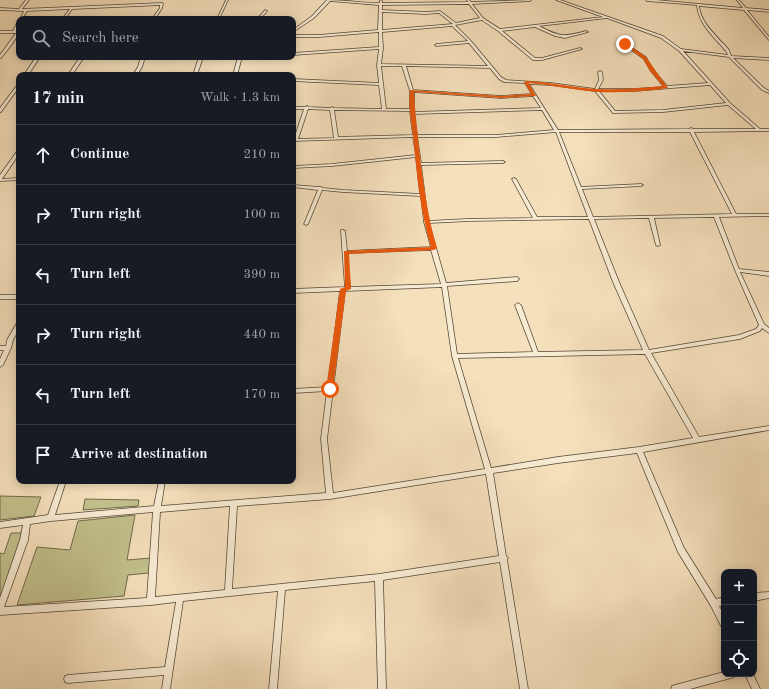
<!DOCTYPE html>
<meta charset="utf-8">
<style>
:root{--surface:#171b24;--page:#242831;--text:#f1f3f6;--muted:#9ea1a6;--line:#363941}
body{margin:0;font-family:"Old Standard TT",serif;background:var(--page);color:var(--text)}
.controls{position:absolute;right:12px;bottom:12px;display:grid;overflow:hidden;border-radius:8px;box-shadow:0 2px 10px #0003}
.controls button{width:36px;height:36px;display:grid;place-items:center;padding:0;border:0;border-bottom:1px solid var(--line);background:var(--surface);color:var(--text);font:20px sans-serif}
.stop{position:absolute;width:12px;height:12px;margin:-9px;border:3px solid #ea580c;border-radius:50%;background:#fff}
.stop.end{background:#ea580c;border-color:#fff;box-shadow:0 1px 4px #0008}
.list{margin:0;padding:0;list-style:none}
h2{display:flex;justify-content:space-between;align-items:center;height:52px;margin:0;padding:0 16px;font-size:17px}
h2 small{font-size:13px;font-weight:400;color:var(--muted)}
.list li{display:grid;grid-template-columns:26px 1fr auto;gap:12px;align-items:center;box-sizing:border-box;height:60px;padding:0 16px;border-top:1px solid var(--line)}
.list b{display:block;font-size:15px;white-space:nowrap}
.list em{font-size:13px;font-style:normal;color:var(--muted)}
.icon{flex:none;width:22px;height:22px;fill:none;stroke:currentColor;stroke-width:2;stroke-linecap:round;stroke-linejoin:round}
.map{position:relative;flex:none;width:769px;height:689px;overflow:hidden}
.search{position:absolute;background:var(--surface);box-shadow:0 2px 10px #0003;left:16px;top:16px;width:280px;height:44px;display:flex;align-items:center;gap:10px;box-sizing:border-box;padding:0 14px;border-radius:8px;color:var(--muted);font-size:15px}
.panel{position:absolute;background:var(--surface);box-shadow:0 2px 10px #0003;left:16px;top:72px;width:280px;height:412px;border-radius:8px}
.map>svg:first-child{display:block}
</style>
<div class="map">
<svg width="769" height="689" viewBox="0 0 769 689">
<rect width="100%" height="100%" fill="#f5e0bc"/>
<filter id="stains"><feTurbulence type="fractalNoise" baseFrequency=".005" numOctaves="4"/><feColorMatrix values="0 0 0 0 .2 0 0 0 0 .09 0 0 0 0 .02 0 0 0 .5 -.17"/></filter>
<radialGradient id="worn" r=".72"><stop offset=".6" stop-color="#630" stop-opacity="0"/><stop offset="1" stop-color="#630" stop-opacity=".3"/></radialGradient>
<path fill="#c2c08c" stroke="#706a4b" d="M0 496 41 497 34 516 0 520Z
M85 499 139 500 138 506 83 510Z
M135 515 127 560 151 558 149 573 128 575 124 596 17 605 37 547 70 550 78 521Z
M11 533H25L0 599V553L4 554Z"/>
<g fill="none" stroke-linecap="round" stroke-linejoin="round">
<defs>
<path id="street" d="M26 0H29L22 9 162 3 163 4 162 8 155 19H152L160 8V5L72 9 65 19H62L70 9 27 11 22 19H20L24 11 0 10V8L19 9Z
M226 0H228L219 19H217Z
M327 0C345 0 362 3 380 3V1L381 0 382 1V3L468 2 467 0H469L471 2 531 0 530 1 472 4 483 18 500 29 603 17 556 0H560L663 36 681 49 728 55 726 51C715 38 698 24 697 5L647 1 646 0H656L743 8 737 0H739L746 8 769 10V12L747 10 769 37V40L744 10 699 6C701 24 718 37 729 50L731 56 769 58V60L733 58 764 88 769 91V93L762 90 729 57 683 51 730 103 760 129H769V131L694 132 736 214H769V216L719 217 739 269 769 272V276L740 272 764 324 769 328V333L762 328 760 331 740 339 651 353 699 437 769 426V430L643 452 684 548 716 599 724 597V605L719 606 724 615V627L721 626 711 606 678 552 637 453 558 463 493 473 506 556 508 558 507 560 528 689H520L500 562 383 580 386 689H378L375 581 285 590 277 689H269L278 591 183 601 170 689H162L164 675 68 683 65 682 64 679 65 676 68 675 165 667 176 602 151 605 0 615V598L20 540 23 525 0 528V522L48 515 60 481H66L55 515 154 506 159 481H165L161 506 326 493 321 439 327 391 293 393V389L328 387 340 291 293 293V289L345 287 341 231V230H343L345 231 347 251 431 247 424 222 421 196 343 192 322 190 308 224 306 225 304 224 318 190 293 187V185L319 187H321L323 188 343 190 420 194 416 157 332 166 293 168V166L332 164 416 155 413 137 293 141V139H294L304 109H293V107H305L307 106 309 107 330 108 332 107 334 108 382 109 379 85 293 81V79L379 83 377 65 379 49 293 55V53L379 47V32L319 37H293V35H319L378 30 379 5 330 1 314 18 293 32V30L312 16ZM469 4 480 18 456 23 440 11 426 12 382 10V5ZM382 12 426 14 439 13 453 24 382 30ZM607 18 661 38 679 51 708 83 667 86 653 70 646 57 625 43 623 44 624 45 644 59 651 71 664 87 633 89H598L603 80 602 72 600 71 598 72 599 80 595 89 551 83 506 80 501 77 471 41 455 25 482 20 498 31 533 60H542L582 49 580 48 542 58H535L502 31 535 27 555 36 565 38 588 32 586 31C563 37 560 37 539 26ZM452 26 468 41 437 44 435 45 436 46 469 43 488 66 381 64 383 48 382 32ZM381 66H402L410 91V109H386ZM406 66 490 68 499 79 504 82 525 83 532 94 501 96 413 90ZM529 84 551 85 595 91 613 113H614L663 112 728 105 756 129H693L691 128 689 129 558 130ZM710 85 726 103 663 110 615 111 599 91H633ZM414 92 501 98 533 96 541 108 414 112ZM308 109 330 110 334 138 298 139ZM334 110 410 111 413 135 338 137ZM542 110 554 130 496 135H417L414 114ZM556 132 588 217H537L516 179 514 178 512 179 533 218 468 219 428 221 421 165 503 163 505 162 503 161 421 163 417 137H496ZM559 132H690L732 214 593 217 582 189 641 186 643 185 641 184 581 187ZM714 217 735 270 759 325 756 329 739 335 649 350 619 282 594 219 649 218 656 245 658 246 660 245 654 218ZM589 219 613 282 643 350 538 352 521 305 518 303 515 305 533 352 457 354 447 286 517 281 519 279 517 277 446 283 429 223 468 221ZM431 250 441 284 350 287 347 253ZM442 287 452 356 485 469 333 493 327 439 345 291ZM645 354 693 438 639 447 558 457 491 468 458 358ZM486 474 499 556 379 574 232 589 237 506 330 499ZM230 506 225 590 155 597 160 512ZM153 512 147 598 4 607 28 540 30 524 51 521Z
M265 10 267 11C263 16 261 19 255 19L260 16Z
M19 22V26L16 31H19V33L12 44 1 58H0V55L16 33H0V31H13L17 23Z
M36 57H40L28 75H24Z
M80 57H84L72 75H68Z
M141 57H145L142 67 137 75H133L138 67Z
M199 57H203L197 75H193Z
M238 57H242L237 75H233Z
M18 84H19V87L1 112H0V108Z
M18 150H19V154L2 179 19 178V180L0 181V175Z
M0 295H19V299H0Z
M19 322V329L13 340 11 348 3 365 0 367V359L4 350H0V346H6L7 340 17 323Z
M769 592V598L754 601V593Z
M724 672V674H735L734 677 731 678 690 689H671L672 686 675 685Z
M745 674H753L760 689H752Z"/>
</defs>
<use href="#street" stroke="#544836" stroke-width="1.5"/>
<use href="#street" fill="#f8ebd3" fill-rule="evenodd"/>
</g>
<path fill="#ea580c" d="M625 42 646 57 668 88C645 92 620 93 597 92 574 90 552 85 529 83L536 96 501 98 414 92C415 114 418 135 420 157 424 188 428 218 437 248L434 250 349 254 351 289 346 291 333 389 332 391H327L326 389 340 289 345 287 344 251 431 247C420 211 417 174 413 136 411 122 408 104 410 90L501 96 531 94 524 82 526 81C550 82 575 88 598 89 620 90 641 88 663 86L650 71 643 59 624 44Z"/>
<rect width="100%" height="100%" filter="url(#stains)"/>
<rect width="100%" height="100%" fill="url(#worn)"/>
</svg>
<div class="controls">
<button>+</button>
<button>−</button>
<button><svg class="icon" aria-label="locate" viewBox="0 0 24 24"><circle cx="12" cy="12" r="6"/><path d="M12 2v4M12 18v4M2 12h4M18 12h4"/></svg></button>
</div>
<div class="stop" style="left:330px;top:389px"></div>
<div class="stop end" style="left:625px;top:44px"></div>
<div class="search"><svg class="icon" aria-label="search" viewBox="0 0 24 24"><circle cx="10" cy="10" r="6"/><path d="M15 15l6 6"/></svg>Search here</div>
<section class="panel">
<h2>17 min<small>Walk · 1.3 km</small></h2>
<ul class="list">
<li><svg class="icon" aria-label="ahead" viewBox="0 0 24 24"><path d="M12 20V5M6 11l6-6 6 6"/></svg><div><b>Continue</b></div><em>210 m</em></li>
<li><svg class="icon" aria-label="right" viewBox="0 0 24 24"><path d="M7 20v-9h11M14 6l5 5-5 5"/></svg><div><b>Turn right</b></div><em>100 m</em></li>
<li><svg class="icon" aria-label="left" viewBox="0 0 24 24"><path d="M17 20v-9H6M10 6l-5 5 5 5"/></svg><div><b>Turn left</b></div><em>390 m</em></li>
<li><svg class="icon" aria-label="right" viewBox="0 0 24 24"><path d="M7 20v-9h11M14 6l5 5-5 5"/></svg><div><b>Turn right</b></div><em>440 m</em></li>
<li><svg class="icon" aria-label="left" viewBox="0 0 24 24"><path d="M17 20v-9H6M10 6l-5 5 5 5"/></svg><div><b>Turn left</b></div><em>170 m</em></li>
<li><svg class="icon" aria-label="arrive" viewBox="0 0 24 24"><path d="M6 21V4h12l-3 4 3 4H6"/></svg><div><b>Arrive at destination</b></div></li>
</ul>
</section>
</div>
